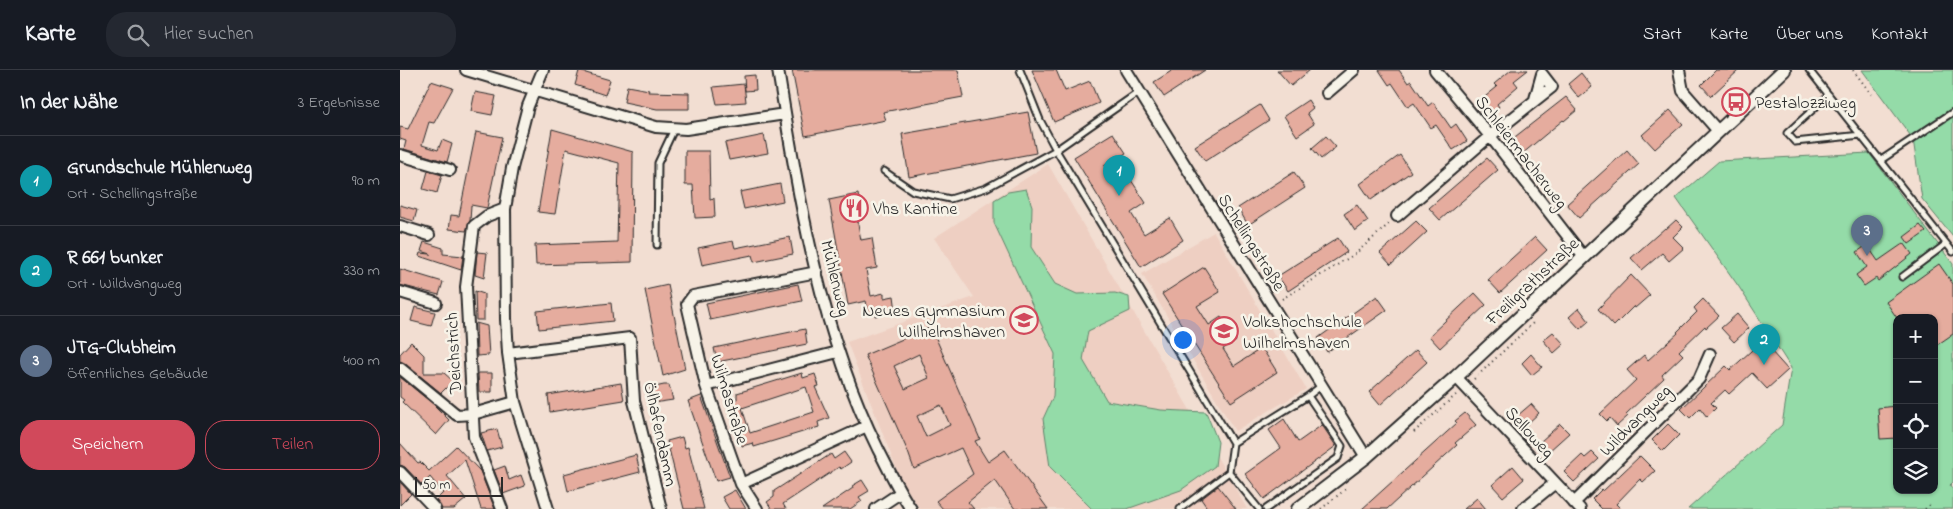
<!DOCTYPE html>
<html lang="de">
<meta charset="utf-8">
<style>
:root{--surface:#171b24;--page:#242831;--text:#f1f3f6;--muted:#9ea1a6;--line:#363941;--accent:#d1495b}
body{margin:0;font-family:"Indie Flower",sans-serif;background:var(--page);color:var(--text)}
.controls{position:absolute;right:15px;bottom:15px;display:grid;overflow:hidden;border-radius:10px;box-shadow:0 1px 4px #0004}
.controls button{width:45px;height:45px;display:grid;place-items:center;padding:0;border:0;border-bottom:1px solid var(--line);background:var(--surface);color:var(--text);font:25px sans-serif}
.scale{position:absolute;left:15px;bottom:12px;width:88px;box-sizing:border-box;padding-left:5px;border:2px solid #2b2b2b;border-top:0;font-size:14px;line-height:18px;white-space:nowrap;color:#2b2b2b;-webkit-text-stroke:4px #f7f3e8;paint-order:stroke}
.you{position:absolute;left:782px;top:269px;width:18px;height:18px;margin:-12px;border:4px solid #fff;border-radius:50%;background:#1a73e8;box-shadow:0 0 0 8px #1a73e833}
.badge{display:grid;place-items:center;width:32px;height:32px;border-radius:50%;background:var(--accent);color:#fff;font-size:16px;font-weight:700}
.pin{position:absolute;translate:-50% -41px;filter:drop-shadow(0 1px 2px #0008)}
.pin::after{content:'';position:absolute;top:26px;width:18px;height:15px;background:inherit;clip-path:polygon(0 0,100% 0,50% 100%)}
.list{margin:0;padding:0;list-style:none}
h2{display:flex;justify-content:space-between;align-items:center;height:65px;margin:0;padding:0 20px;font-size:21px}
h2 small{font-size:16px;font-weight:400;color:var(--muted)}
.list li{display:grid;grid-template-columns:32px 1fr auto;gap:15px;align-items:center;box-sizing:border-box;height:90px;padding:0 20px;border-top:1px solid var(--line)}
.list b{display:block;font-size:19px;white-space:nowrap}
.list p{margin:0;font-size:16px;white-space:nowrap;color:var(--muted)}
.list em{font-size:16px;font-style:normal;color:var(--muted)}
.actions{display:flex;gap:10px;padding:15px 20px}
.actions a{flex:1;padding:11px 0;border:1px solid var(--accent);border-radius:20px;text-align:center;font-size:18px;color:var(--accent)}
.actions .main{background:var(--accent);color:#fff}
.icon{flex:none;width:28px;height:28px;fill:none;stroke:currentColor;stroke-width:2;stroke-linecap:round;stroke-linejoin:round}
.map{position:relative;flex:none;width:1553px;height:439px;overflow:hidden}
header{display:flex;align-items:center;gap:30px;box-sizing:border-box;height:70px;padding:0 25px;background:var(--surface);border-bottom:1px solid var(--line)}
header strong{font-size:24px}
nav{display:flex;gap:28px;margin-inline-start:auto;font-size:18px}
.search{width:350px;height:45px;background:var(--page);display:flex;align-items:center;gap:12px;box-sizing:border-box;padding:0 18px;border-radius:20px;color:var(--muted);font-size:19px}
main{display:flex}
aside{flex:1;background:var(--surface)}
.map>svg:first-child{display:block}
</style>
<header>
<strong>Karte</strong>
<div class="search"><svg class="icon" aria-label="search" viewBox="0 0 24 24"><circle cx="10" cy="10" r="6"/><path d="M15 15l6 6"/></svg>Hier suchen</div>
<nav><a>Start</a><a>Karte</a><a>Über uns</a><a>Kontakt</a></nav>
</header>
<main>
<aside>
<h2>In der Nähe<small>3 Ergebnisse</small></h2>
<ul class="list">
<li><span class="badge" style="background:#0f9aa8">1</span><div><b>Grundschule Mühlenweg</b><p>Ort · Schellingstraße</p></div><em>90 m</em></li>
<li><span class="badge" style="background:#0f9aa8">2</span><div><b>R 661 bunker</b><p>Ort · Wildvangweg</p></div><em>330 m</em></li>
<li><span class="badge" style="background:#5c6f8a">3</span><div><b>JTG-Clubheim</b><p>Öffentliches Gebäude</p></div><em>400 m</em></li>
</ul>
<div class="actions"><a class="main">Speichern</a><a>Teilen</a></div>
</aside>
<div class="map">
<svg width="1553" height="439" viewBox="0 0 1553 439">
<rect width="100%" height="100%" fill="#f2ded2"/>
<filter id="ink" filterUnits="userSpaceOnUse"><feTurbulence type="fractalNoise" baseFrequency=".02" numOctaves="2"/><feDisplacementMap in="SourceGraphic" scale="10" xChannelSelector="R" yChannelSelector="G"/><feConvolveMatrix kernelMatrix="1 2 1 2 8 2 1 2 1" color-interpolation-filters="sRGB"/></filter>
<g filter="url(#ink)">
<path fill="#eecfc2" d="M648 94 847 439H520L502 413 447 272 574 227 534 168Z
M814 162 906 319 835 361 742 204Z"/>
<path fill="#94dba8" stroke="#60836a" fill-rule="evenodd" d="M1462 0H1553V167L1522 129 1513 69Z
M1469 83 1553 194V412L1550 415 1553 420V439H1288L1382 355 1391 298 1339 217 1276 128 1319 91ZM1497 248H1534V420H1497Z
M626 119 632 136 631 177 655 214 677 224 715 223 729 227 730 241 688 261 683 290 707 331 761 340 806 342 818 372 815 396 781 420 727 439H692L650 397 643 349 653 327 655 284 594 153V130L608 122Z"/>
<path fill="#e5ac9e" stroke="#2b2b2b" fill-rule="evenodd" d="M392 0H558L563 27 483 42 486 50 405 66Z
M632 0H656L665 21 690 11 699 33 654 52Z
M773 0H805L764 27 754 12Z
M877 0H910L891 16Z
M979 0H999L1008 13 1011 11 1028 36 1033 32 1051 58 1056 54 1067 71 1053 80 1036 55 1031 58 1014 33 1008 37 992 13 989 15Z
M1111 0H1128L1114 11 1118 16 1097 34 1099 37 1086 48 1075 35 1097 17 1094 14Z
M1316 0H1339L1311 26 1301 15Z
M179 1 210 10 205 25 175 15Z
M1181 3 1192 17 1179 28 1168 14Z
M355 5 356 20 345 21 344 6Z
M31 11 53 18 34 53 29 52 22 75 38 80 42 70 52 74 47 92 4 79 6 71 0 69V57L8 59Z
M344 14 346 32 317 34 313 17Z
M227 16 249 20 248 22 289 23V39H257L224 32Z
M75 22 96 26 92 45 71 41Z
M1166 27 1177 40 1164 51 1163 50 1122 84 1111 70Z
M908 30 913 38 907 43 914 54 897 66 884 46Z
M860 35 869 50 805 91 795 76Z
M1270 40 1283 54 1255 79 1242 65Z
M628 42 636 83 509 107 502 64Z
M152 59 233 82 232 192 136 195 135 175 217 172 219 93 166 79 155 144 138 142Z
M76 62 102 67 87 138 71 135 70 151 66 161 49 159 51 145 59 146Z
M713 63 726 83 704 96 718 118 731 110 746 133 731 143 744 164 770 148 783 170 741 197 674 87Z
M364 65 368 83 329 90 325 73Z
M926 66 936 77 921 89 912 78Z
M1227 80 1239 94 1179 148 1167 134Z
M285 81H309L310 129 314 128 315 147 295 148 293 115H285Z
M1000 85 1011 102 971 130 960 114Z
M1087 88 1098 100 1040 150 1029 138Z
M28 101 42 105 37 123 23 119Z
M894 102 905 118 848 155 838 138Z
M380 114 383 131 344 139 340 122Z
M458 124 462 149H457L461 170 472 168 477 198 466 200 471 226 484 223V228L494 226 496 241 475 246V243L469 244 466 231 448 235 429 130Z
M0 135 17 140 14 151 0 147Z
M957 135 968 151 955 161 944 144Z
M1276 150 1283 157 1273 167 1284 178 1269 191 1262 183 1242 200 1231 188 1265 158 1266 159Z
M1016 151 1027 162 991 195 980 183Z
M1520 155 1526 162 1509 174 1504 167Z
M390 167 393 184 354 192 352 185 302 195 298 178 333 171 335 178Z
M1135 167 1147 180 1100 223 1088 210Z
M938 168 947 182 888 221 878 206Z
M24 172 43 178V184L63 186 61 200 19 186 20 183 31 184 21 181Z
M1504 173 1512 184 1478 211 1476 208 1464 216 1456 205 1467 197 1457 182 1467 175 1478 191Z
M77 182 87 183 84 208 75 205Z
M1539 194 1553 214V264L1534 277V248H1497L1486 232Z
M804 197 820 222 797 236 809 255 821 247 836 271 823 279 834 296 862 278 877 302 831 332 762 224Z
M0 199 43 212 39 225 0 215Z
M1231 205 1250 225 1235 238 1234 236 1214 256 1198 239Z
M398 214 402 231 310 250 306 233Z
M268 215 285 299 263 306 245 220Z
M75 221 84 224V250H76Z
M1075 223 1086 235 1040 278 1029 266Z
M977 226 987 240 927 282 918 268Z
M1303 229 1319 246 1306 258 1305 256 1279 281 1283 285 1262 305 1264 308 1226 344 1228 346 1217 356 1210 348 1207 351 1200 344 1236 310 1227 300 1244 285 1248 290 1278 263 1277 262 1297 242 1294 238Z
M211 233 213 251 139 259 137 241Z
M15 237 35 242 31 256 11 251Z
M1179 238 1189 251 1180 259 1169 247Z
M1337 244 1349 258 1334 272 1321 258Z
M76 253 87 256 89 285 77 286Z
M531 257 580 369 575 371 588 392 605 380 648 439H615L595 410 568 432 574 439H543L536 431 573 404 561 378 514 399 508 382 465 285ZM519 284 529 308 505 319 494 296ZM541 335 550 355 526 367 517 346Z
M405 259 407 274 317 292 314 278Z
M1153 262 1164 274 1154 283 1143 270Z
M1362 271 1388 300 1367 319 1352 303 1329 324 1325 320 1311 333 1316 338 1307 347 1300 338 1290 348 1281 339 1326 296 1330 300Z
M11 272 24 285V303H44L53 311 41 323 4 293 0 291V284Z
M1016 280 1027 292 980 335 969 322Z
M1131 284 1142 297 1132 305 1122 293Z
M78 303H92V322H79Z
M402 303 403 308 415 304 419 316 415 317 429 348 418 352 419 357 354 377 353 373 342 376 328 332 337 329V323ZM406 317 414 342 350 363 342 338Z
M0 307 33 334 49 350 36 365 2 332 4 330 0 327Z
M221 313 224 330 150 342 148 325Z
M264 315H269L273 330 253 333 250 318Z
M301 326 330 407 316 411 288 331Z
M1131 334 1139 343 1126 355 1117 346Z
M1497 336V368L1480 369 1478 338Z
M1065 343 1076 355 1055 373 1057 375 987 439H962L1057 353 1055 351Z
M884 349 898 372 922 355 936 376 864 429 845 404 881 378 869 360Z
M1160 354 1169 363 1149 381 1141 371Z
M1268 354 1279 365 1263 381 1252 370Z
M97 359 102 377 87 381 81 363Z
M282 367 285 378 288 377 304 439H284L267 371Z
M0 373 18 393 20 392 29 401 56 376 80 401 95 439H81L65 390 47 406 66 429 54 439H42L36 430 43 423 30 407 22 415 5 397 0 395Z
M444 382 451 392 441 399 439 397 383 434 386 439H372L367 432 374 427V421L431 384 434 389Z
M1192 382 1199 389 1174 412 1164 402 1182 385 1185 388Z
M236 385 240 402 168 421 164 404Z
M1240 386 1255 401 1243 412 1240 409 1216 434 1221 439H1202L1192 429 1202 419 1203 421Z
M105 396 109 410 121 405 125 416 103 424 94 400Z
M1113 396 1124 409 1103 427 1092 415Z
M462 410 469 421 459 427 462 431 450 439H422L453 418 452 416Z
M0 412 11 424 0 435Z
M818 416 836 439H808L801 429Z
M335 420 346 439H329L322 427Z
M1077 428 1086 439H1064Z"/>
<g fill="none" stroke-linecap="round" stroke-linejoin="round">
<defs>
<path id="service" d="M620 0 640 50 656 80 833 373 908 326
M1409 0 1553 182
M1429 25 1387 63 1395 72 1461 65
M1481 90 1553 42
M484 101 513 121 550 129 586 118 656 80 739 22
M257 175 258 93 274 59
M1502 207 1546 174
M829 402 833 373
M780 439 829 402 859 439
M866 439 938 388 942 376 908 326 921 316"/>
<path id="minor" d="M66 0 256 57 286 59 385 44
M143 0 128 36 112 98 105 139 106 249 108 283 115 332 148 439
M378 0C399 129 420 262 478 379 489 400 498 420 511 439
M726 0 966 387
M1035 0 1090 66 1183 186
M1279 0 1283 21 1318 61
M927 23 954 0
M0 85 50 100
M997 146 1090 66 1152 17 1142 4 1135 29
M0 156 29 165
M0 222 36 233
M108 283 230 268 234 331 261 439
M0 298 57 345 73 344 115 332
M1056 307 1180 439
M306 316 438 282
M0 402 35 439
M341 414 467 356
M1174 433 1299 309 1310 284
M102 439 74 367 66 217 74 156 87 146 105 139
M357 439 341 414 306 316 287 234 293 226 417 202
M476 439 500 423
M1123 439 1155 413"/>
<path id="tertiary" d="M898 439 966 387 1056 307 1384 0"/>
</defs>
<use href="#service" stroke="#2b2b2b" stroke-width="9"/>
<use href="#minor" stroke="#2b2b2b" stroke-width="14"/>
<use href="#tertiary" stroke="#2b2b2b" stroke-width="16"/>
<path stroke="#2b2b2b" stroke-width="2" stroke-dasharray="1 4" stroke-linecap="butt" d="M1453 0 1472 25
M882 229 955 184 990 153
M1074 309 1134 252
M1014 362 1057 324
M921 439 947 418
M1525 439 1531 434"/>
<use href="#service" stroke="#f7f3e8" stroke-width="5"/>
<use href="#minor" stroke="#f7f3e8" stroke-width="10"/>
<use href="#tertiary" stroke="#f7f3e8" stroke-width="12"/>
</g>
</g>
<defs>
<symbol id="bus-ring" viewBox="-11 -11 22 22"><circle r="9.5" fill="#f7f3e8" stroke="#d1495b" stroke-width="1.5"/><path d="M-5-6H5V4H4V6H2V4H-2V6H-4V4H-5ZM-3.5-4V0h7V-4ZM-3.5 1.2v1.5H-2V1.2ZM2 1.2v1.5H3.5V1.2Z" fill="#d1495b"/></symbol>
<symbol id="restaurant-ring" viewBox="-11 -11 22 22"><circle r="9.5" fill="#f7f3e8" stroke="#d1495b" stroke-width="1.5"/><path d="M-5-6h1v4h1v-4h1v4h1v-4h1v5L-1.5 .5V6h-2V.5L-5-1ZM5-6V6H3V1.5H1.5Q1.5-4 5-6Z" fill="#d1495b"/></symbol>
<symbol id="school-ring" viewBox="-11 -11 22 22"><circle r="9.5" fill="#f7f3e8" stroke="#d1495b" stroke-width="1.5"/><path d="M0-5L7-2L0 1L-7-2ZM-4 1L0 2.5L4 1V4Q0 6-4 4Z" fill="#d1495b"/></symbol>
<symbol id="university-ring" viewBox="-11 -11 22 22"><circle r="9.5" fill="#f7f3e8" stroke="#d1495b" stroke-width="1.5"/><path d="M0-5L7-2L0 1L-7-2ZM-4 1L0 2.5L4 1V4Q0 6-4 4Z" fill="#d1495b"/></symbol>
</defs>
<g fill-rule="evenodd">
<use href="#bus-ring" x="1320" y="16" width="32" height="32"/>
<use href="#restaurant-ring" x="438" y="122" width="32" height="32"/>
<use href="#school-ring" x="608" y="234" width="32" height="32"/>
<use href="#university-ring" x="808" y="245" width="32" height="32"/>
</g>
<g text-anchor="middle" stroke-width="5" stroke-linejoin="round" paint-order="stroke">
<g font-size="18" fill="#2b2b2b" stroke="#f7f3e8" text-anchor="start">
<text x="1355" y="38">Pestalozziweg</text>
<text x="473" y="144">Vhs Kantine</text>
<text x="605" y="246" text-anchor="end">Neues Gymnasium<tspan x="605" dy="21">Wilhelmshaven</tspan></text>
<text x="843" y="257">Volkshochschule<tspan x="843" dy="21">Wilhelmshaven</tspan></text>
</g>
<g font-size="18" fill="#2b2b2b" stroke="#f7f3e8">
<text transform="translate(1122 82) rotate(52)" y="6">Schleiermacherweg</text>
<text transform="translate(852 172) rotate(58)" y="6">Schellingstraße</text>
<text transform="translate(436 208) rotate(76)" y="6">Mühlenweg</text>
<text transform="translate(1132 211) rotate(-43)" y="6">Freiligrathstraße</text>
<text transform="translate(53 283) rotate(-93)" y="6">Deichstrich</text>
<text transform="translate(330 329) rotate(73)" y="6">Wilmastraße</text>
<text transform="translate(1235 350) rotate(-45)" y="6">Wildvangweg</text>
<text transform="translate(1130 362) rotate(47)" y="6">Selloweg</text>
<text transform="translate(261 364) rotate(78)" y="6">Ölhafendamm</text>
</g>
</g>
</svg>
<div class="controls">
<button>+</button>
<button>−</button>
<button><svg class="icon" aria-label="locate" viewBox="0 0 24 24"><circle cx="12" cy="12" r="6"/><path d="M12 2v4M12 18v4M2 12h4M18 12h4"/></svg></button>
<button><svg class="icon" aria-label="layers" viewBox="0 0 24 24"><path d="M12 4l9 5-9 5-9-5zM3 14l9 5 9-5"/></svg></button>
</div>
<div class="scale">50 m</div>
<div class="you"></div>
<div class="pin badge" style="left:719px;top:126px;background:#0f9aa8">1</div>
<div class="pin badge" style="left:1364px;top:295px;background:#0f9aa8">2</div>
<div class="pin badge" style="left:1467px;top:186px;background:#5c6f8a">3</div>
</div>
</main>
